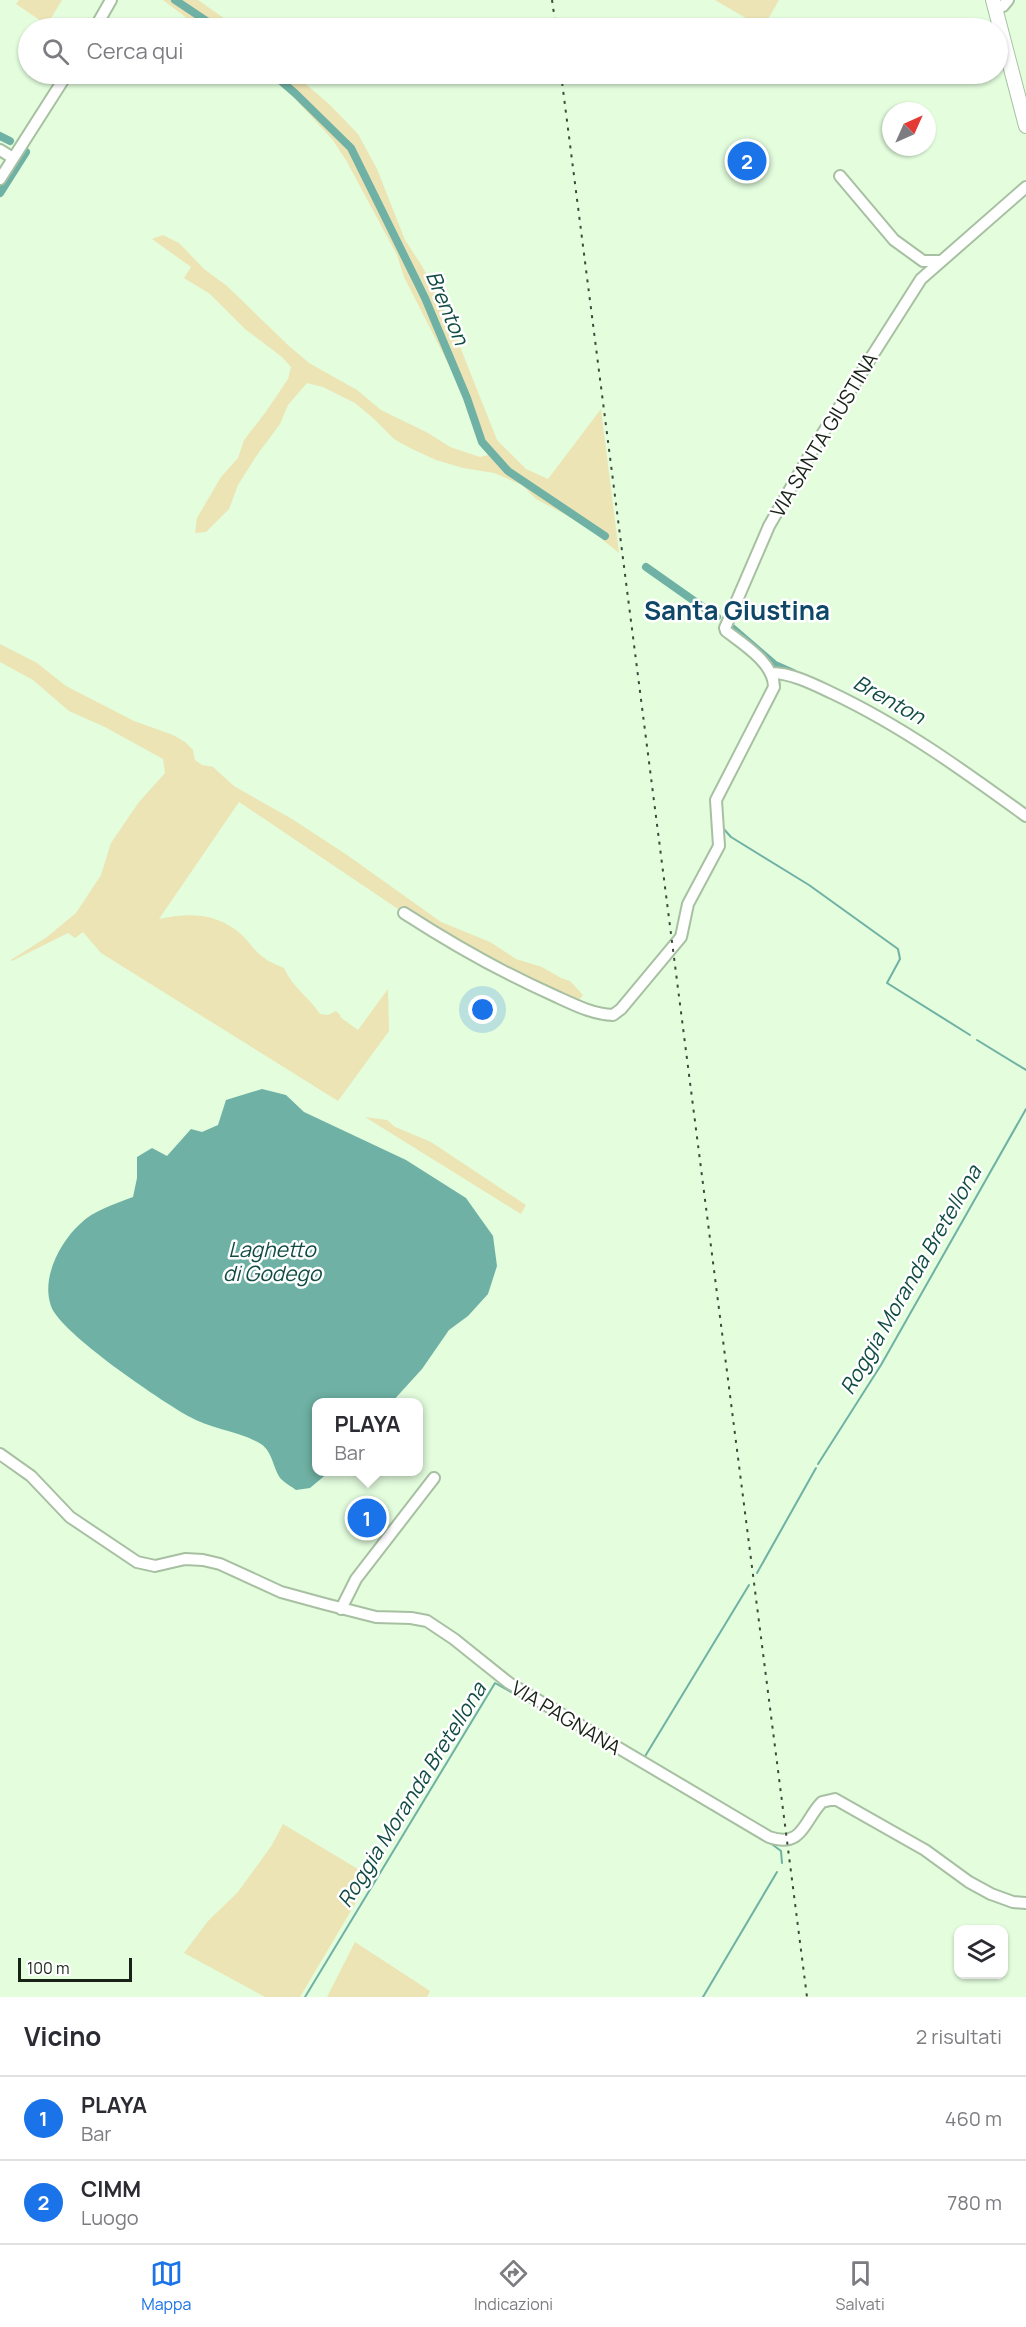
<!DOCTYPE html>
<html lang="it">
<style>
:root{--surface:#fff;--page:#f2f2f3;--text:#2b2b33;--muted:#7c7c81;--line:#e1e1e2;--accent:#1a73e8}
body{margin:0;font-family:Manrope,sans-serif;background:var(--page);color:var(--text)}
.controls{position:absolute;right:18px;bottom:18px;display:grid;overflow:hidden;border-radius:12px;box-shadow:0 2px 4px #0004}
.controls button{width:54px;height:54px;display:grid;place-items:center;padding:0;border:0;border-bottom:2px solid var(--line);background:var(--surface);color:var(--text);font:30px sans-serif}
.compass{position:absolute;left:882px;top:102px;width:54px;height:54px;border-radius:50%;background:var(--surface);box-shadow:0 2px 4px #0004;rotate:45deg}
.scale{position:absolute;left:18px;bottom:15px;width:114px;box-sizing:border-box;padding-left:6px;border:3px solid #182216;border-top:0;font-size:16px;line-height:21px;white-space:nowrap;color:#182216;-webkit-text-stroke:4px #fff;paint-order:stroke}
.you{position:absolute;left:483px;top:1010px;width:21px;height:21px;margin:-15px;border:4px solid #fff;border-radius:50%;background:#1a73e8;box-shadow:0 0 0 9px #1a73e833}
.badge{display:grid;place-items:center;width:39px;height:39px;border-radius:50%;background:var(--accent);color:#fff;font-size:20px;font-weight:700}
.pin{position:absolute;translate:-50% -50%;border:3px solid #fff;box-shadow:0 2px 6px #0006}
.popup{position:absolute;left:312px;top:1398px;width:111px;height:78px;box-sizing:border-box;display:grid;place-content:center;border-radius:12px;background:var(--surface);filter:drop-shadow(0 2px 4px #0005);font-size:20px;white-space:nowrap;color:var(--muted)}
.popup b{font-size:22px;color:var(--text)}
.popup::after{content:'';position:absolute;left:50%;top:100%;margin-left:-12px;border:12px solid transparent;border-top-color:var(--surface)}
.list{margin:0;padding:0;list-style:none}
h2{display:flex;justify-content:space-between;align-items:center;height:78px;margin:0;padding:0 24px;font-size:26px}
h2 small{font-size:20px;font-weight:400;color:var(--muted)}
.list li{display:grid;grid-template-columns:39px 1fr auto;gap:18px;align-items:center;box-sizing:border-box;height:84px;padding:0 24px;border-top:2px solid var(--line)}
.list b{display:block;font-size:22px;white-space:nowrap}
.list p{margin:0;font-size:20px;white-space:nowrap;color:var(--muted)}
.list em{font-size:20px;font-style:normal;color:var(--muted)}
.icon{flex:none;width:33px;height:33px;fill:none;stroke:currentColor;stroke-width:2;stroke-linecap:round;stroke-linejoin:round}
.map{position:relative;flex:none;width:1026px;height:1997px;overflow:hidden}
.search{position:absolute;background:var(--surface);box-shadow:0 2px 4px #0004;left:18px;right:18px;top:18px;height:66px;display:flex;align-items:center;gap:15px;box-sizing:border-box;padding:0 21px;border-radius:33px;color:var(--muted);font-size:22px}
.sheet{height:246px;background:var(--surface)}
nav{display:flex;justify-content:space-around;align-items:center;box-sizing:border-box;height:84px;border-top:2px solid var(--line);background:var(--surface);font-size:16px;color:var(--muted)}
nav a{display:grid;justify-items:center;gap:3px}
nav .on{color:var(--accent)}
.map>svg:first-child{display:block}
</style>
<div class="map">
<svg width="1026" height="1997" viewBox="0 0 1026 1997">
<rect width="100%" height="100%" fill="#e3fddd"/>
<path fill="#ece4b4" d="M19 0H62L47 25 16 4Z
M163 0H198L238 28H205L188 19Z
M715 0H779L763 28Z
M272 74H294L330 105 358 134 377 169 405 240 422 266 451 324 497 440 526 469 548 479 601 409 619 553 583 524 536 499 522 485 494 473 463 468 436 460 410 448 394 439 373 418 355 403 323 387 307 383 288 405 280 424 257 455 238 485 229 509 206 532 195 533 197 518 221 477 238 458 244 440 265 413 288 379 291 367 282 357 245 329 210 294 184 278 191 267 152 239 163 235 179 243 204 269 227 286 289 346 309 363 357 390 381 410 428 433 450 447 480 457 488 455 480 442 455 377 404 277 397 255 346 160 332 139Z
M0 644 37 663 66 686 134 721 173 735 185 742 193 750 195 760 202 765 213 767 234 786 292 819 347 855 441 922 490 942 516 959 542 967 561 978 570 981 583 995 575 1005 517 976 483 953 475 950H461L408 909 404 913 239 802 159 919C190 912 219 913 243 936 250 943 255 952 263 957 269 962 277 965 284 968 292 987 309 997 320 1014L328 1015 336 1011 341 1016 340 1017 358 1030 388 989 389 1031 338 1101 101 953 83 932 75 938 68 933 12 961 11 960 47 937 76 913 101 875 111 843 139 802 165 773 163 759 105 727 69 711 33 680 0 662Z
M365 1117 387 1120 395 1127 431 1142 526 1205 521 1214Z
M283 1824 371 1877 300 1997H265L184 1953 208 1921 238 1892 272 1845Z
M355 1942 430 1991 427 1997H327Z"/>
<path fill="#6fb1a4" d="M262 1089 286 1095 304 1112 406 1160 466 1198 493 1236 497 1266 488 1294 468 1316 449 1330 422 1369 392 1402H316V1472H329L310 1488 296 1490C292 1487 285 1483 281 1479 273 1469 273 1452 261 1444 240 1431 210 1429 188 1416 160 1400 60 1333 51 1306 41 1278 60 1242 80 1224 94 1210 115 1204 133 1197L137 1178V1157L152 1148 167 1156 191 1129 202 1132 218 1125 226 1100Z"/>
<g fill="none" stroke-linecap="round" stroke-linejoin="round">
<path stroke="#6fb1a4" stroke-width="2" d="M722 827 731 837 809 885 898 949 900 959 887 983 970 1035
M977 1040 1026 1070
M818 1464 881 1365 1026 1109
M757 1573 816 1468
M644 1758 749 1585
M674 1787 690 1796
M769 1842 781 1851 782 1863
M305 1997 495 1683 575 1728
M703 1997 777 1872"/>
<path stroke="#6fb1a4" stroke-width="8" d="M175 0 217 28
M273 74 296 94 351 148 425 298 467 398 482 442 508 471 605 536
M0 136 10 141
M0 193 26 152
M646 567 717 617
M731 627 775 665 793 673"/>
<defs>
<path id="minor" d="M995 9 1003 6 1008 0
M95 28 111 0
M0 150 13 158
M840 176 894 240 923 261H941
M0 179 67 74
M772 673C792 673 815 685 832 693 902 726 964 771 1026 816
M404 913C452 944 501 972 553 995 573 1004 591 1014 613 1015L621 1009 681 937 688 904 719 846 716 800 774 687C774 663 743 644 726 631L725 628 769 526 816 444 921 279 1026 187
M0 1454 31 1476 70 1517 137 1562 155 1566 185 1559 203 1560 220 1564 281 1592 325 1604 376 1617 411 1618 427 1621 454 1639 509 1683 769 1837C803 1849 804 1820 822 1802L835 1799 925 1850 969 1882 991 1894 1013 1902 1026 1903
M341 1609 356 1579 434 1478"/>
<path id="major" d="M993 0 1026 126"/>
</defs>
<use href="#minor" stroke="#a7c0a2" stroke-width="14"/>
<use href="#major" stroke="#a7c0a2" stroke-width="16"/>
<use href="#minor" stroke="#fff" stroke-width="10"/>
<use href="#major" stroke="#fff" stroke-width="14"/>
<path stroke="#3d493a" stroke-width="2" stroke-dasharray="3 6" stroke-linecap="butt" d="M552 0 556 28
M561 74 807 1997"/>
</g>
<g text-anchor="middle" stroke-width="5" stroke-linejoin="round" paint-order="stroke">
<g font-size="20" fill="#182216" stroke="#fff">
<text transform="translate(824 435) rotate(-59)" y="7">VIA SANTA GIUSTINA</text>
<text transform="translate(566 1718) rotate(31)" y="7">VIA PAGNANA</text>
</g>
<g font-size="21" font-style="italic" fill="#114c43" stroke="#fff">
<text transform="translate(447 308) rotate(67)" y="7">Brenton</text>
<text transform="translate(889 700) rotate(29)" y="7">Brenton</text>
<text x="272" y="1257">Laghetto<tspan x="272" dy="24">di Godego</tspan></text>
<text transform="translate(911 1280) rotate(-60)" y="7">Roggia Moranda Bretellona</text>
<text transform="translate(412 1795) rotate(-58)" y="7">Roggia Moranda Bretellona</text>
</g>
<g font-size="26" font-weight="bold" fill="#0f4769" stroke="#fff">
<text x="737" y="620">Santa Giustina</text>
</g>
</g>
</svg>
<div class="controls">
<button><svg class="icon" aria-label="layers" viewBox="0 0 24 24"><path d="M12 4l9 5-9 5-9-5zM3 14l9 5 9-5"/></svg></button>
</div>
<svg class="compass" viewBox="-18 -18 36 36"><path d="M0-13l5 13h-10z" fill="#e53935"/><path d="M0 13l5-13h-10z" fill="#7c7c81"/></svg>
<div class="scale">100 m</div>
<div class="you"></div>
<div class="pin badge" style="left:367px;top:1518px">1</div>
<div class="popup"><b>PLAYA</b>Bar</div>
<div class="pin badge" style="left:747px;top:161px">2</div>
<div class="search"><svg class="icon" aria-label="search" viewBox="0 0 24 24"><circle cx="10" cy="10" r="6"/><path d="M15 15l6 6"/></svg>Cerca qui</div>
</div>
<section class="sheet">
<h2>Vicino<small>2 risultati</small></h2>
<ul class="list">
<li><span class="badge">1</span><div><b>PLAYA</b><p>Bar</p></div><em>460 m</em></li>
<li><span class="badge">2</span><div><b>CIMM</b><p>Luogo</p></div><em>780 m</em></li>
</ul>
</section>
<nav>
<a class="on"><svg class="icon" aria-label="map" viewBox="0 0 24 24"><path d="M3 6l6-2 6 2 6-2v14l-6 2-6-2-6 2zM9 4v14M15 6v14"/></svg>Mappa</a>
<a><svg class="icon" aria-label="directions" viewBox="0 0 24 24"><path d="M12 3l9 9-9 9-9-9zM9 14v-3h6M13 9l2 2-2 2"/></svg>Indicazioni</a>
<a><svg class="icon" aria-label="saved" viewBox="0 0 24 24"><path d="M7 4h10v16l-5-4-5 4z"/></svg>Salvati</a>
</nav>
